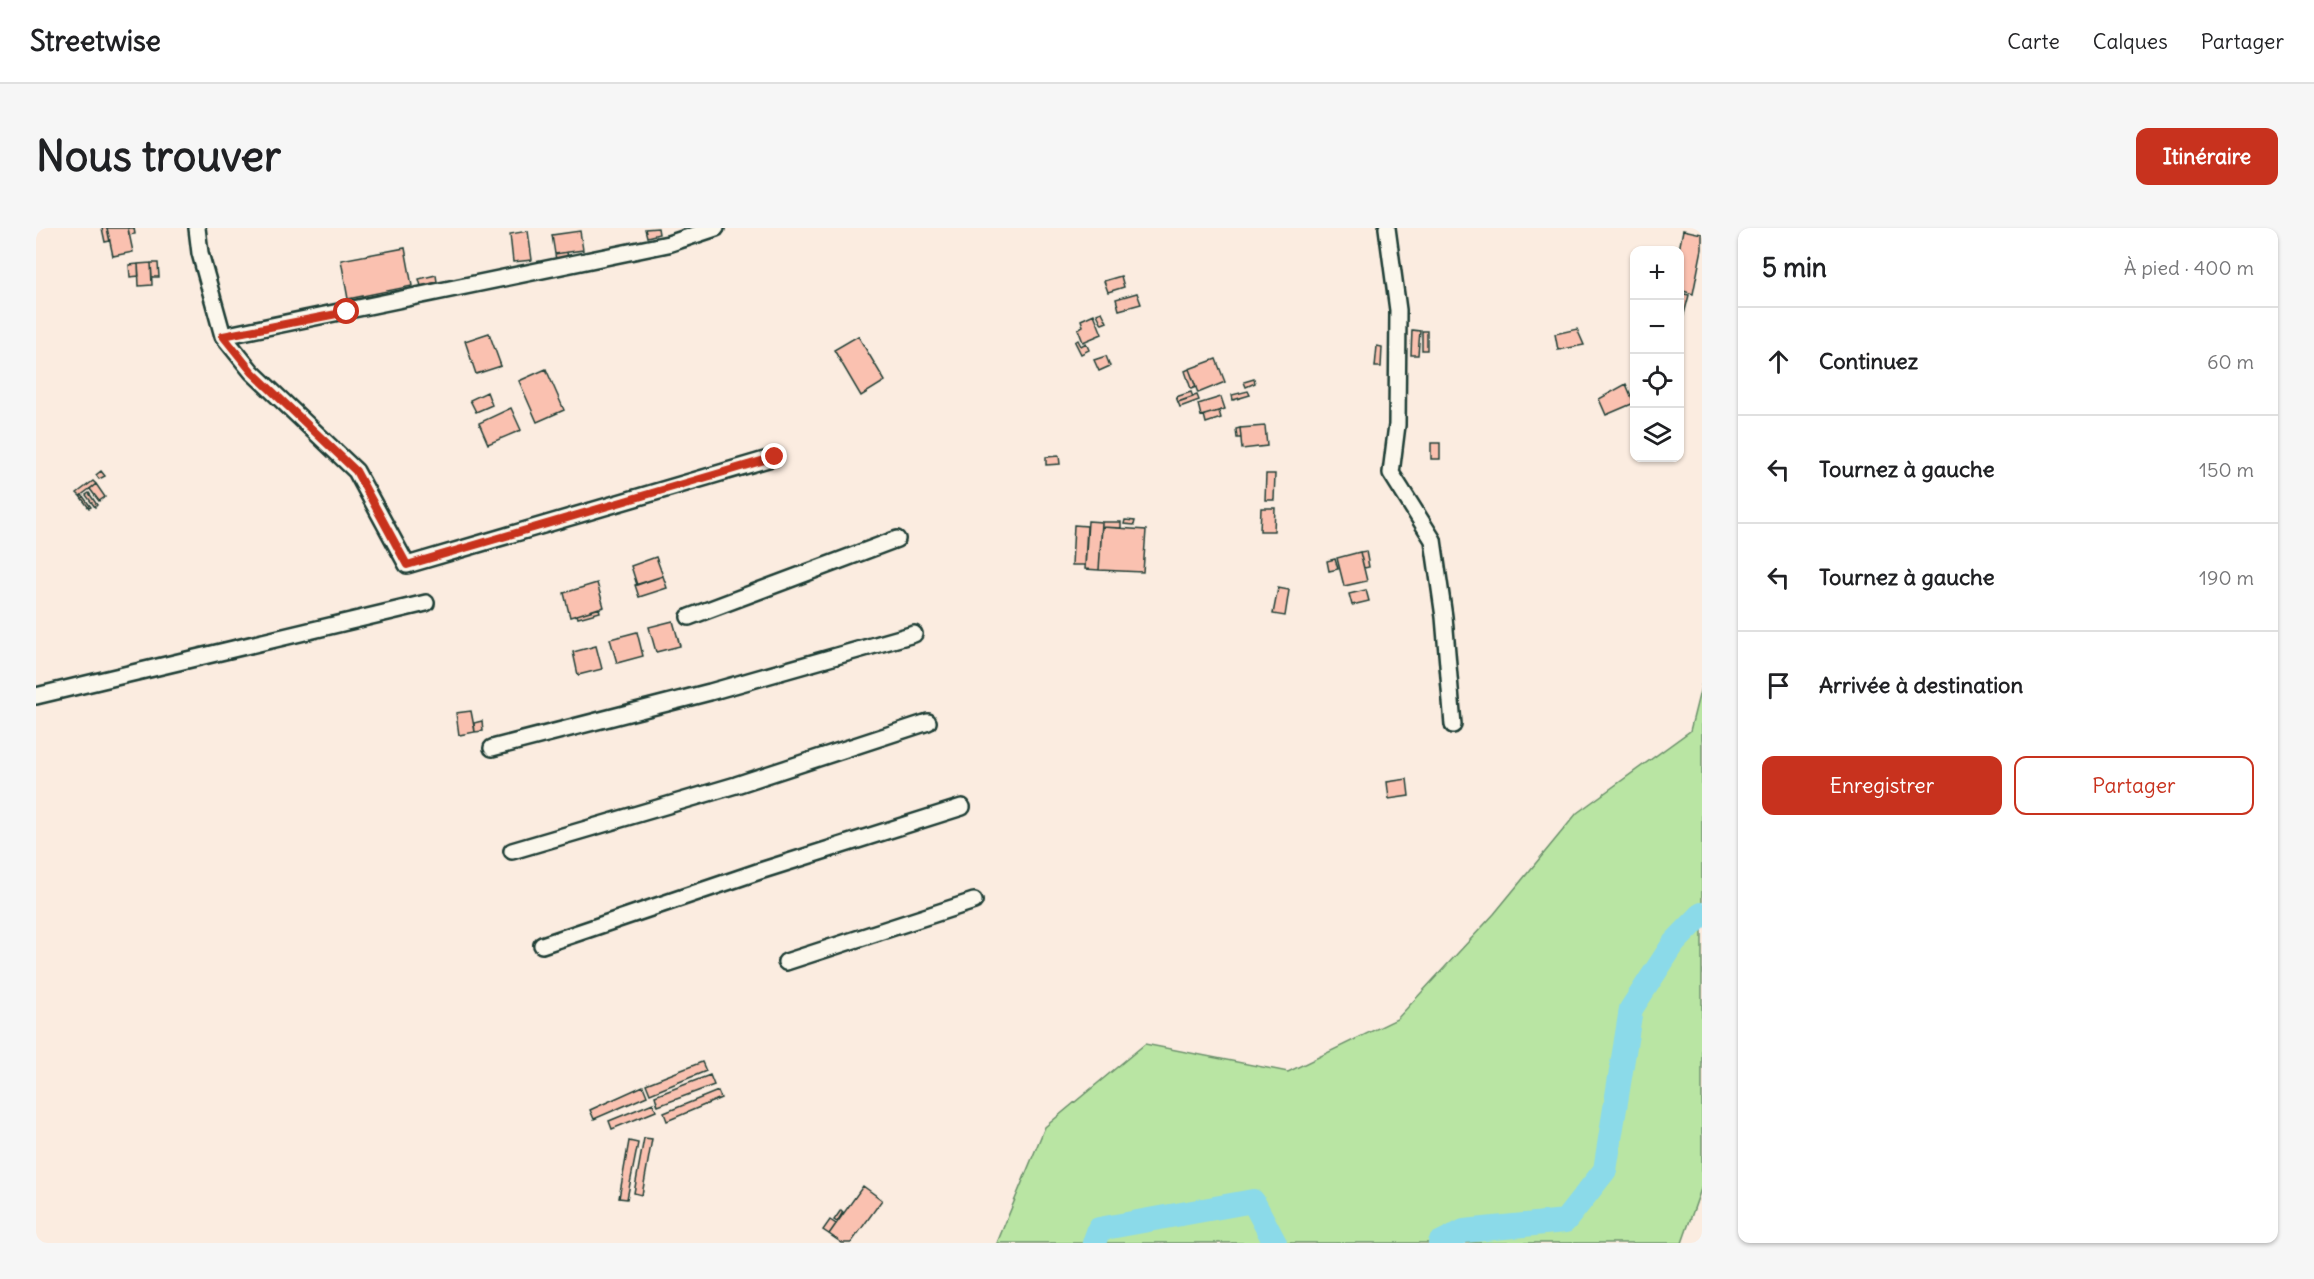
<!DOCTYPE html>
<html lang="fr">
<meta charset="utf-8">
<style>
:root{--surface:#fff;--page:#f6f6f6;--text:#202124;--muted:#757577;--line:#e0e0e0;--accent:#c8321e}
body{margin:0;font-family:Delius,sans-serif;background:var(--page);color:var(--text)}
.controls{position:absolute;right:18px;top:18px;display:grid;overflow:hidden;border-radius:12px;box-shadow:0 2px 4px #0004}
.controls button{width:54px;height:54px;display:grid;place-items:center;padding:0;border:0;border-bottom:2px solid var(--line);background:var(--surface);color:var(--text);font:30px sans-serif}
.stop{position:absolute;width:18px;height:18px;margin:-14px;border:4px solid #c8321e;border-radius:50%;background:#fff}
.stop.end{background:#c8321e;border-color:#fff;box-shadow:0 2px 6px #0008}
.list{margin:0;padding:0;list-style:none}
h2{display:flex;justify-content:space-between;align-items:center;height:78px;margin:0;padding:0 24px;font-size:26px}
h2 small{font-size:20px;font-weight:400;color:var(--muted)}
.list li{display:grid;grid-template-columns:39px 1fr auto;gap:18px;align-items:center;box-sizing:border-box;height:108px;padding:0 24px;border-top:2px solid var(--line)}
.list b{display:block;font-size:22px;white-space:nowrap}
.list em{font-size:20px;font-style:normal;color:var(--muted)}
.actions{display:flex;gap:12px;padding:18px 24px}
.actions a{flex:1;padding:14px 0;border:2px solid var(--accent);border-radius:12px;text-align:center;font-size:21px;color:var(--accent)}
.actions .main{background:var(--accent);color:#fff}
.icon{flex:none;width:33px;height:33px;fill:none;stroke:currentColor;stroke-width:2;stroke-linecap:round;stroke-linejoin:round}
.map{position:relative;flex:none;width:1666px;height:1015px;overflow:hidden;border-radius:12px}
header{display:flex;align-items:center;gap:36px;box-sizing:border-box;height:84px;padding:0 30px;background:var(--surface);border-bottom:2px solid var(--line)}
header strong{font-size:28px}
nav{display:flex;gap:33px;margin-inline-start:auto;font-size:21px}
.intro{display:flex;align-items:center;justify-content:space-between;box-sizing:border-box;height:144px;padding:0 36px}
h1{margin:0;font-size:42px}
.button{padding:15px 27px;border-radius:12px;background:var(--accent);color:#fff;font-size:21px;font-weight:700}
main{display:flex;gap:36px;padding:0 36px}
aside{flex:1;background:var(--surface);border-radius:12px;box-shadow:0 2px 4px #0004}
.map>svg:first-child{display:block}
</style>
<header>
<strong>Streetwise</strong>
<nav><a>Carte</a><a>Calques</a><a>Partager</a></nav>
</header>
<div class="intro"><h1>Nous trouver</h1><a class="button">Itinéraire</a></div>
<main>
<div class="map">
<svg width="1666" height="1015" viewBox="0 0 1666 1015">
<rect width="100%" height="100%" fill="#fbece0"/>
<filter id="ink" filterUnits="userSpaceOnUse"><feTurbulence type="fractalNoise" baseFrequency=".0167" numOctaves="2"/><feDisplacementMap in="SourceGraphic" scale="12" xChannelSelector="R" yChannelSelector="G"/><feConvolveMatrix kernelMatrix="1 2 1 2 8 2 1 2 1" color-interpolation-filters="sRGB"/></filter>
<g filter="url(#ink)">
<path fill="#b9e5a3" stroke="#6c916c" stroke-width="1.5" d="M1666 455V958L1646 1015H961L1009 899 1109 816 1252 844 1361 791 1458 686 1541 585 1654 503Z"/>
<g fill="none" stroke-linecap="round" stroke-linejoin="round">
<path stroke="#8bdae9" stroke-width="24" d="M1058 1015 1063 1001 1217 973 1239 1015
M1404 1015 1428 1003 1529 993 1569 942 1595 781 1638 715 1666 686"/>
</g>
<path fill="#fac1b0" stroke="#1f3d34" stroke-width="1.5" d="M66 0H71L74 13 69 14Z
M71 0H92L97 24 77 28Z
M92 0H98L99 6 93 7Z
M622 0 623 6 611 9 609 1Z
M1647 2 1666 6V21L1657 66 1644 62 1643 22Z
M492 3 496 32 477 34 474 6Z
M544 3 547 22 519 26 516 7Z
M369 20 376 58 312 71 305 32Z
M531 24 532 30 520 32 519 26Z
M115 35H122L123 49H116Z
M115 35 116 57 103 58 102 36Z
M102 36 103 48 94 49 93 37Z
M400 47 401 54 385 58 383 51Z
M1085 48 1088 59 1072 64 1068 53Z
M1101 65 1105 76 1083 82 1080 71Z
M1644 65 1653 67 1647 90 1644 89Z
M1066 84 1071 94 1066 96 1061 86Z
M1058 86 1066 106 1047 114 1042 101 1047 98 1045 92Z
M1541 101 1548 117 1522 122 1519 106Z
M1376 102 1384 103 1382 127H1375Z
M1386 103H1391V122H1386Z
M453 105 465 138 440 146 429 113Z
M822 108 849 153 825 168 798 122Z
M1042 112 1045 118 1050 115 1053 122 1045 126 1039 114Z
M1341 118 1346 119 1345 139H1339Z
M1070 128 1074 138 1063 143 1058 132Z
M1180 131 1189 154 1162 165 1153 141Z
M510 141 528 182 501 194 483 153Z
M1153 141 1160 159 1155 161 1149 143Z
M1218 151 1219 155 1210 159 1208 154Z
M1590 156 1598 175 1570 187 1563 171Z
M1212 163 1214 167 1197 172 1196 167Z
M451 164 456 177 440 184 434 172Z
M1155 164 1157 169 1142 174 1140 169Z
M1161 167 1163 172 1144 179 1142 174Z
M1185 169 1189 181 1165 188 1162 176Z
M475 180 485 202 452 216 443 195Z
M1183 183 1185 190 1170 195 1168 187Z
M1229 198 1231 218 1206 221 1204 200Z
M1204 200 1205 210H1201L1200 201Z
M1395 215H1404V231H1395Z
M1023 228 1024 236 1010 237V229Z
M65 243 69 248 63 251 60 247Z
M1230 246H1239L1238 272H1229Z
M57 253 60 256 44 268 41 265Z
M60 256 69 269 63 273 54 261Z
M53 265 61 277 59 279 50 267Z
M46 267 55 279 53 280 44 268Z
M1225 280H1239L1238 303H1224Z
M1089 292 1099 293 1098 297 1088 296Z
M1052 293 1066 294 1063 342 1049 341Z
M1066 294H1085V300L1066 299Z
M1038 297 1051 298 1049 337H1036Z
M1066 299 1110 302 1107 344 1063 342Z
M1330 323 1333 339 1328 340 1324 324Z
M1324 324 1331 353 1308 358 1301 330Z
M620 329 627 348 601 357 595 338Z
M1299 331 1302 341 1293 343 1291 333Z
M627 348 631 360 603 369 599 357Z
M561 355 568 379 534 389 528 365Z
M1242 360 1253 362 1249 388 1237 386Z
M1330 362 1333 373 1316 377 1313 366Z
M563 380 564 384 542 390 541 387Z
M637 393 644 418 620 424 613 399Z
M601 404 607 428 581 435 574 411Z
M560 418 566 441 542 447 537 424Z
M435 483 439 504 423 507 420 485Z
M446 493 447 503 439 504 438 495Z
M1371 551 1373 568 1353 571 1351 554Z
M666 834 670 843 614 866 610 856Z
M674 847 678 857 622 878 619 868Z
M607 858 611 868 558 891 554 882Z
M682 863 685 870 631 893 628 885Z
M617 875 620 883 576 901 573 893Z
M608 910 616 911 606 967 598 965Z
M593 913 602 915 591 971 583 970Z
M827 958 846 972 815 1015H806L793 1006Z
M805 982 807 984 801 994 798 992Z
M794 992 800 996 793 1006 787 1002Z"/>
<g fill="none" stroke-linecap="round" stroke-linejoin="round">
<defs>
<path id="minor" d="M161 0 164 25 187 108 216 144 320 243 371 337 739 229
M1351 0 1362 82 1361 197 1355 245 1397 312 1408 389 1417 497
M187 108 632 16 680 0
M653 389 861 311
M0 468 390 375
M456 520 674 464 878 406
M476 623 700 557 892 494
M506 717 724 643 926 579
M750 734 938 673"/>
</defs>
<use href="#minor" stroke="#1f3d34" stroke-width="20"/>
<use href="#minor" stroke="#fbf7ec" stroke-width="15"/>
</g>
</g>
<g fill="none" stroke-linecap="round" stroke-linejoin="round" filter="url(#ink)">
<path stroke="#c8321e" stroke-width="8" d="M311 84 187 108 216 144 320 243 371 337 739 229"/>
</g>
</svg>
<div class="controls">
<button>+</button>
<button>−</button>
<button><svg class="icon" aria-label="locate" viewBox="0 0 24 24"><circle cx="12" cy="12" r="6"/><path d="M12 2v4M12 18v4M2 12h4M18 12h4"/></svg></button>
<button><svg class="icon" aria-label="layers" viewBox="0 0 24 24"><path d="M12 4l9 5-9 5-9-5zM3 14l9 5 9-5"/></svg></button>
</div>
<div class="stop" style="left:311px;top:84px"></div>
<div class="stop end" style="left:739px;top:229px"></div>
</div>
<aside>
<h2>5 min<small>À pied · 400 m</small></h2>
<ul class="list">
<li><svg class="icon" aria-label="ahead" viewBox="0 0 24 24"><path d="M12 20V5M6 11l6-6 6 6"/></svg><div><b>Continuez</b></div><em>60 m</em></li>
<li><svg class="icon" aria-label="left" viewBox="0 0 24 24"><path d="M17 20v-9H6M10 6l-5 5 5 5"/></svg><div><b>Tournez à gauche</b></div><em>150 m</em></li>
<li><svg class="icon" aria-label="left" viewBox="0 0 24 24"><path d="M17 20v-9H6M10 6l-5 5 5 5"/></svg><div><b>Tournez à gauche</b></div><em>190 m</em></li>
<li><svg class="icon" aria-label="arrive" viewBox="0 0 24 24"><path d="M6 21V4h12l-3 4 3 4H6"/></svg><div><b>Arrivée à destination</b></div></li>
</ul>
<div class="actions"><a class="main">Enregistrer</a><a>Partager</a></div>
</aside>
</main>
